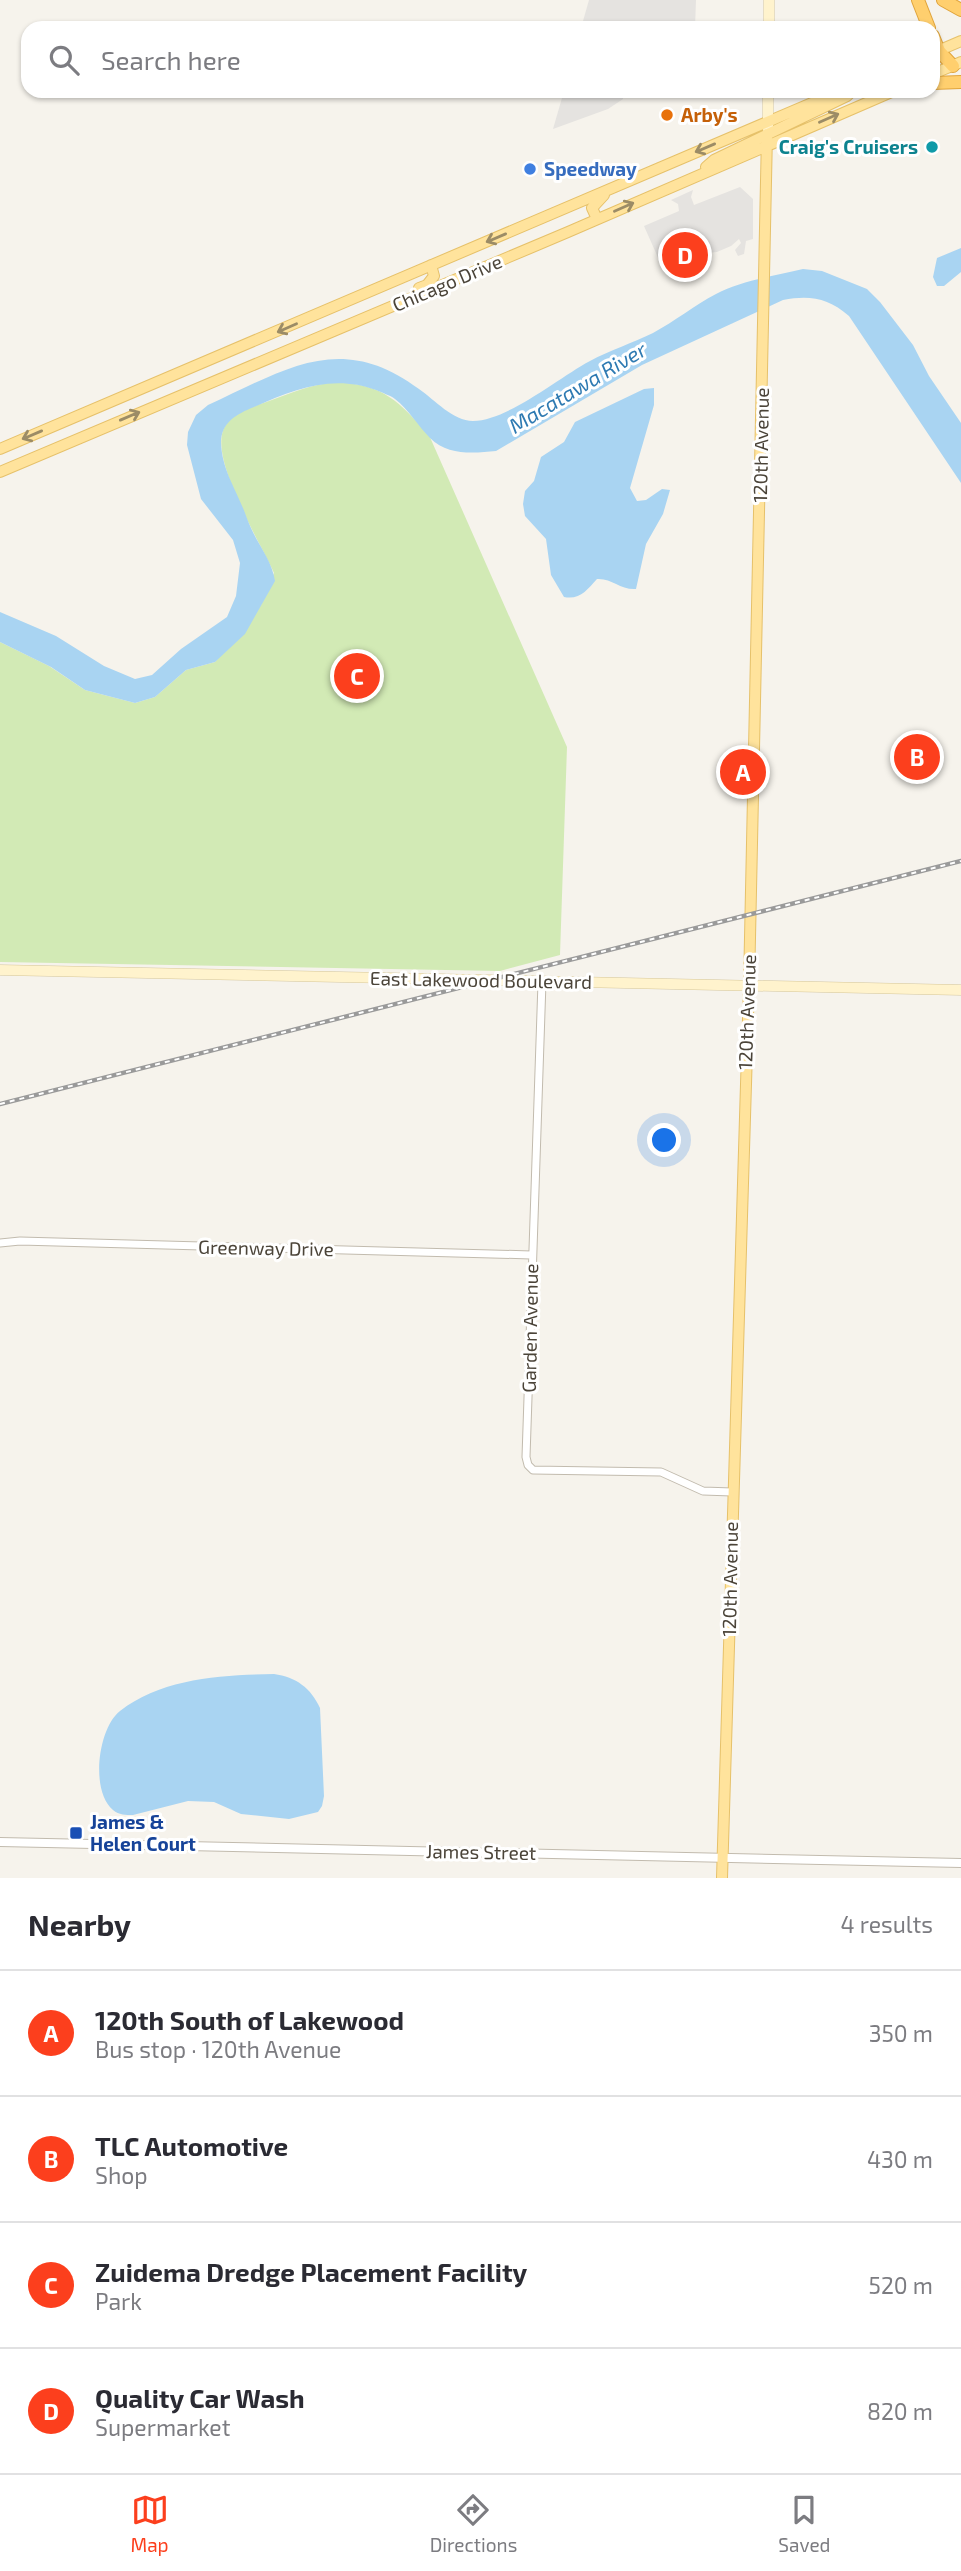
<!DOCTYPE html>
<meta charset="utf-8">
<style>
:root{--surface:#fff;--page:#f7f7f7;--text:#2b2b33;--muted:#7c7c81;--line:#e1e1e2;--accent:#fc3f1d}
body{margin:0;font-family:"Exo 2",sans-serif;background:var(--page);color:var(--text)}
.you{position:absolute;left:665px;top:1141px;width:24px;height:24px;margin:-18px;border:5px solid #fff;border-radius:50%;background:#1a73e8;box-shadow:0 0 0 10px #1a73e833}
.badge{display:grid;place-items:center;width:46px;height:46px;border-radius:50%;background:var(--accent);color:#fff;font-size:23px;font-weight:700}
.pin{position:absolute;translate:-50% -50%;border:4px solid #fff;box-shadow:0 2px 7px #0006}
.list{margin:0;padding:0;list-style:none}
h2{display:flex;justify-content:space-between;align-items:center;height:91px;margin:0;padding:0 28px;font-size:30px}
h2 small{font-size:23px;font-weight:400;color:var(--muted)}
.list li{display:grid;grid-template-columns:46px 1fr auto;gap:21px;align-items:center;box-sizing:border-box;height:126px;padding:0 28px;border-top:2px solid var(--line)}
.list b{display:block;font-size:26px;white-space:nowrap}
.list p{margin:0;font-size:23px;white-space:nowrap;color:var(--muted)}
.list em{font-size:23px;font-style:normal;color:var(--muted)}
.icon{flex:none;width:38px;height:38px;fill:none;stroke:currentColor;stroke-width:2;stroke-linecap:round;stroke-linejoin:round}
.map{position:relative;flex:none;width:961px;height:1878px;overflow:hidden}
.search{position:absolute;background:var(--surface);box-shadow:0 2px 5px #0004;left:21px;right:21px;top:21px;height:77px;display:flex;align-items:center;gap:18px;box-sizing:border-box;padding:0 24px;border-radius:21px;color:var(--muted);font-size:26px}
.sheet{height:595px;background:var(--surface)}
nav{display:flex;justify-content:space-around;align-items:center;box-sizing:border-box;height:98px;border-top:2px solid var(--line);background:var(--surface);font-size:19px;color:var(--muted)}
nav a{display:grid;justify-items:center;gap:4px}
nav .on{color:var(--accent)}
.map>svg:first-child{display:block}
</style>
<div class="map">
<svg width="961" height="1878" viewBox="0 0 961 1878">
<rect width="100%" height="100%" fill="#f6f3ec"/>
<path fill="#d2eab5" d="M336 382C385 385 398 401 429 435L567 747 560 955 500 971 0 962V642L49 666 85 690 135 703 155 697 186 670 215 662 261 605 274 573C260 542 209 459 224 428 231 413 254 406 269 401 291 393 312 384 336 382Z"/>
<path fill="#e5e3e0" d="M589 0H696L695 28H581Z
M564 91H623V99L608 109 553 129Z
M740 187 753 199V239L746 241 744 254 738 256 735 250 741 243 739 239 731 246 717 252 707 253 701 248 694 247 660 262 644 226 679 211 678 204 671 200 693 190 691 197 694 205Z"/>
<path fill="#a9d4f2" d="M961 248V272L944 286H937L933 277 937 258Z
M803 269 822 271 867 289 880 302 913 345 929 376 961 423V483L849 316C828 298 810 295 783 300L642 365 496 451C474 453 448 456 430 438 418 426 409 410 395 399 390 395 382 393 376 390 333 374 294 389 254 407 237 414 221 422 221 443 222 468 234 486 243 508 246 515 248 522 251 528 259 546 272 561 275 581L245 634 215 662 186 670 155 697 135 703 85 690 51 667 0 642V612L56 636 104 666 135 679 152 675 181 649 227 617 236 596 240 563 233 540 201 499 187 445 188 432 196 415 208 405C285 370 340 330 419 389 435 400 453 421 473 421 509 420 558 378 590 361 610 350 633 343 653 333 675 321 695 305 716 294 742 280 775 276 803 269Z
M654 388V405L630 488 637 501 646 500 662 489 670 490 663 514 646 544 636 589C620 590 612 578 597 579 587 590 580 600 564 597L551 575 546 539 525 516 523 504 525 491 534 481 541 457 564 442 575 422 644 389Z
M274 1674C296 1677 311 1688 320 1708L324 1796 322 1806 318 1812 289 1819 241 1814 214 1802 188 1801 133 1815C126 1815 119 1815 113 1810 90 1791 98 1728 120 1711 162 1678 222 1675 274 1674Z"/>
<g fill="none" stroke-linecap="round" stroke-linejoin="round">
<defs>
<path id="minor" d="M542 982 526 1457 528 1465 533 1470 661 1472 703 1491 732 1492
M0 1243 20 1241 531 1255"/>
<path id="tertiary" d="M0 1842 961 1863"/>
<path id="secondary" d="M769 28V0
M768 129V91
M0 970 961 990"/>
<path id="primary" d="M933 53 961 41
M933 74 961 62
M706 167 714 160 847 96 852 91
M597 219 592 208 604 195
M419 288 427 285 434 276 431 265
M0 449 840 91
M0 472 568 232 894 91
M722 1878 749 985 767 134"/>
<path id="motorway" d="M918 0 929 28
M943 0 961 10
M933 36 939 51 953 66
M933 83 961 82"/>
</defs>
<use href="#minor" stroke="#c2bbae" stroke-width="9"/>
<use href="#tertiary" stroke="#c2bbae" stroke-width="10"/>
<use href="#secondary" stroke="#d6c79b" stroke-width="11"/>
<use href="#primary" stroke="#e6c16a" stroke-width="12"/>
<use href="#motorway" stroke="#e0a43c" stroke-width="14"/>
<use href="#minor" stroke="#fff" stroke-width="7"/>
<use href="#tertiary" stroke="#fff" stroke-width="8"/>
<use href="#secondary" stroke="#fff3cd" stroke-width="10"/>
<use href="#primary" stroke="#ffe39c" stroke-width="10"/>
<use href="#motorway" stroke="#ffcf6e" stroke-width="12"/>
<defs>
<path id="rail" d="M0 1104 961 861"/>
</defs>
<use href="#rail" stroke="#9a9a9a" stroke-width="4.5"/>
<use href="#rail" stroke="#fff" stroke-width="2" stroke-dasharray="5" stroke-linecap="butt"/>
</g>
<defs><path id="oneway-shaft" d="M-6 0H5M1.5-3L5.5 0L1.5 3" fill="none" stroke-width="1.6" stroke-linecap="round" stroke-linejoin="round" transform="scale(1.75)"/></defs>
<g stroke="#9c8c66">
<use href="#oneway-shaft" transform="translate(829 118) rotate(-24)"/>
<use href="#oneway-shaft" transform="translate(705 148) rotate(157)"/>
<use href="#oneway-shaft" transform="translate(624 207) rotate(-24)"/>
<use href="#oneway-shaft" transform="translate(496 238) rotate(157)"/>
<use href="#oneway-shaft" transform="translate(287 328) rotate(156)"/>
<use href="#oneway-shaft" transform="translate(130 416) rotate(-23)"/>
<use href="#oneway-shaft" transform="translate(32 435) rotate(157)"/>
</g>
<circle fill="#e8710a" stroke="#fff" stroke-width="2.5" cx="667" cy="115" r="7"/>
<circle fill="#0f9aa8" stroke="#fff" stroke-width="2.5" cx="932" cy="147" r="7"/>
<circle fill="#3f7fe0" stroke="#fff" stroke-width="2.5" cx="530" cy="169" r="7"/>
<rect fill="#1a4fb4" stroke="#fff" stroke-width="2.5" x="69" y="1826" width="14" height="14" rx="3.5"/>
<g text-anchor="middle" stroke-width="6" stroke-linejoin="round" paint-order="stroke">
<g font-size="19" font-weight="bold" fill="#c56008" stroke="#fff" text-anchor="start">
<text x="681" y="122">Arby's</text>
</g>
<g font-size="19" font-weight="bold" fill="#0d838f" stroke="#fff" text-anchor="end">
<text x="918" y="154">Craig's Cruisers</text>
</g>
<g font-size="19" font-weight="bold" fill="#366cbe" stroke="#fff" text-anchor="start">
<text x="544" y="176">Speedway</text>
</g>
<g font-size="19" fill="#4b4439" stroke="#fff">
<text transform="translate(447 283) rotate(-23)" y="7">Chicago Drive</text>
<text transform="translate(761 445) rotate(-89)" y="7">120th Avenue</text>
<text transform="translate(481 980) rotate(1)" y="7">East Lakewood Boulevard</text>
<text transform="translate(747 1012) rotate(-88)" y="7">120th Avenue</text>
<text transform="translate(266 1248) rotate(1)" y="7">Greenway Drive</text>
<text transform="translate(530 1328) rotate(-89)" y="7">Garden Avenue</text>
<text transform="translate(730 1579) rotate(-89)" y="7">120th Avenue</text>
<text transform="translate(481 1852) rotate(1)" y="7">James Street</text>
</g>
<g font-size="19" font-weight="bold" fill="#164399" stroke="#fff" text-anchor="start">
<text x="90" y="1829">James &amp;<tspan x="90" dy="22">Helen Court</tspan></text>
</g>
<g font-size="21" font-style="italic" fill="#2e7ab2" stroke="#fff">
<text transform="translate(578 388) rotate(-31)" y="7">Macatawa River</text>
</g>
</g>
</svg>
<div class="you"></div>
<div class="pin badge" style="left:743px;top:772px">A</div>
<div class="pin badge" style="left:917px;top:757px">B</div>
<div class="pin badge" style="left:357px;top:676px">C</div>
<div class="pin badge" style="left:685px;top:255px">D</div>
<div class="search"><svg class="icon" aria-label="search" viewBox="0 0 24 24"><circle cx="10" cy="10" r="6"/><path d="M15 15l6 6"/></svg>Search here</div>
</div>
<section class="sheet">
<h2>Nearby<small>4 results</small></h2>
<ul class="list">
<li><span class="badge">A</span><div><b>120th South of Lakewood</b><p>Bus stop · 120th Avenue</p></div><em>350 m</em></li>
<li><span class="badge">B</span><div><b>TLC Automotive</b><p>Shop</p></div><em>430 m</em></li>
<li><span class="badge">C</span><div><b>Zuidema Dredge Placement Facility</b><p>Park</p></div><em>520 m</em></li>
<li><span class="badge">D</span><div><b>Quality Car Wash</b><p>Supermarket</p></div><em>820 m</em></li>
</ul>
</section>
<nav>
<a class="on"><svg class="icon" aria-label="map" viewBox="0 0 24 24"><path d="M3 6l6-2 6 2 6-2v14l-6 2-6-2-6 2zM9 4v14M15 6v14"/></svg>Map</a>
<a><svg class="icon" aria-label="directions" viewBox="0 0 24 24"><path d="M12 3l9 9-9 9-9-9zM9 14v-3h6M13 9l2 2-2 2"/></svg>Directions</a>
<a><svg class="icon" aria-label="saved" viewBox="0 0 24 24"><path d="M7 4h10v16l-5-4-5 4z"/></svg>Saved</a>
</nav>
